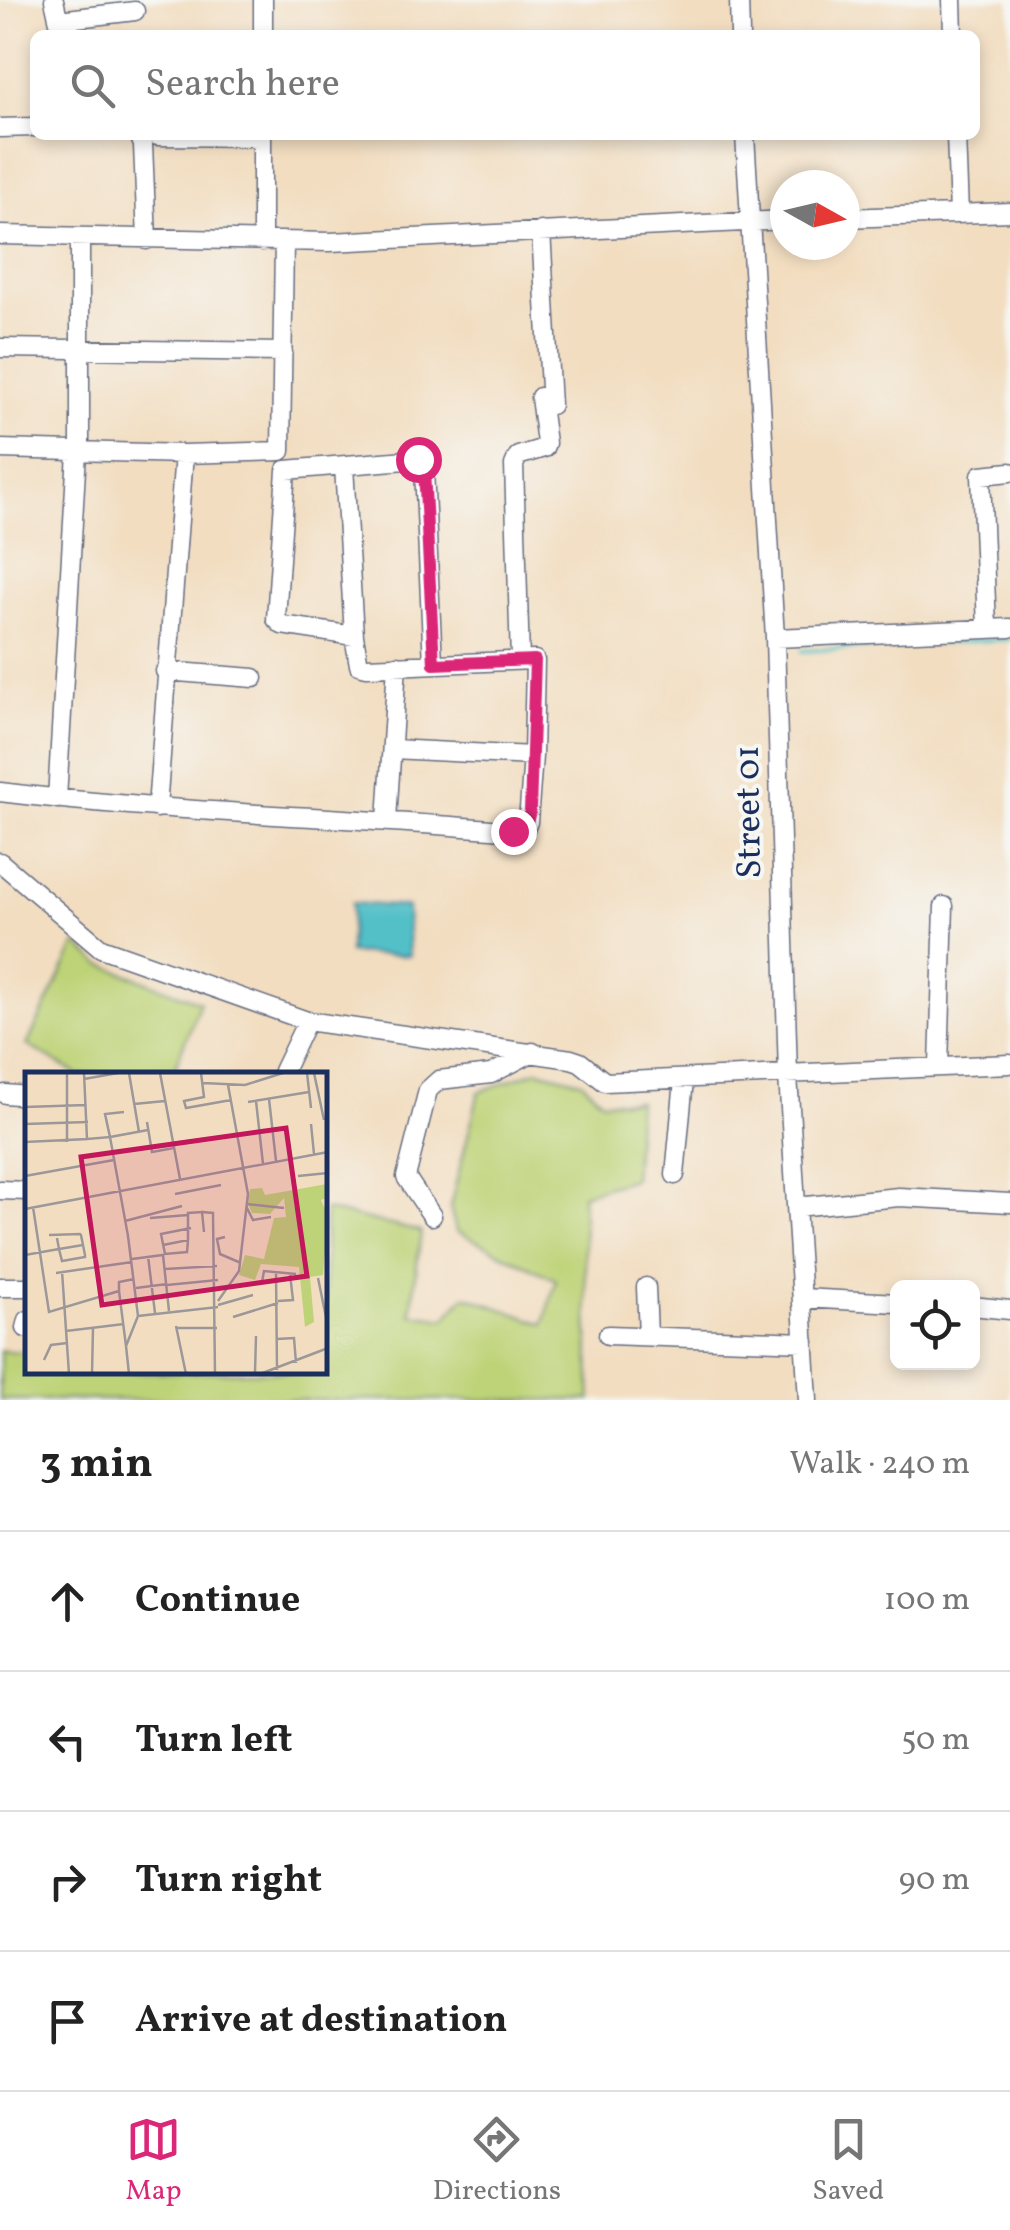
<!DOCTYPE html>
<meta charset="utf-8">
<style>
:root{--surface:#fff;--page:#f2f2f2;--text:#222;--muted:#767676;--line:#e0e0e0;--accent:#db2777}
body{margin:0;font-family:Vollkorn,serif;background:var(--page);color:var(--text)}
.controls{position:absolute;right:30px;bottom:30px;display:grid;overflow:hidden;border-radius:15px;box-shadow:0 5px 15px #0003}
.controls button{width:90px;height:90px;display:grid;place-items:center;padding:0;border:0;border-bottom:2px solid var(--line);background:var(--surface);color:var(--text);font:50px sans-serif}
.compass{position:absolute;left:770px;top:170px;width:90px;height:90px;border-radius:50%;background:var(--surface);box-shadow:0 5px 15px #0003;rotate:98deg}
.stop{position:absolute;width:30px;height:30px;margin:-22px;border:8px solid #db2777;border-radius:50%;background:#fff}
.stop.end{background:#db2777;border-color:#fff;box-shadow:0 2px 10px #0008}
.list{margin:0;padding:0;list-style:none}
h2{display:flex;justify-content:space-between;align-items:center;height:130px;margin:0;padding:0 40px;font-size:42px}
h2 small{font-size:32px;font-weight:400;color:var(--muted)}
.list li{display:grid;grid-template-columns:65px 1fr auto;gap:30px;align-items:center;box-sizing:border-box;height:140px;padding:0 40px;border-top:2px solid var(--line)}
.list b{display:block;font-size:38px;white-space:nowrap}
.list em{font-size:32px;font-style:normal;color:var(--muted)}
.icon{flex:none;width:55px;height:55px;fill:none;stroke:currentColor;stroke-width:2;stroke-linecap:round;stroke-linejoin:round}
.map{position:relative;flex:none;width:1010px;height:1400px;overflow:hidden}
.search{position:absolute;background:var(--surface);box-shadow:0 5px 15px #0003;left:30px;right:30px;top:30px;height:110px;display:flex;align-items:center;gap:25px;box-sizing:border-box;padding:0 35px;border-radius:15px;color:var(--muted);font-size:38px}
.sheet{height:690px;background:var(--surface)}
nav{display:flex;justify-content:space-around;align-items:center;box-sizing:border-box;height:140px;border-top:2px solid var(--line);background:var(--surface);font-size:28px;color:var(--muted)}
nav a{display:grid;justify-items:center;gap:5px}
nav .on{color:var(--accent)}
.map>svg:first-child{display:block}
</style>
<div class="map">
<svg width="1010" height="1400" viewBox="0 0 1010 1400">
<rect width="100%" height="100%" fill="#f6f6f2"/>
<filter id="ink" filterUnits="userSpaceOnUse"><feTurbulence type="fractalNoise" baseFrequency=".01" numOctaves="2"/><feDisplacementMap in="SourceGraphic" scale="20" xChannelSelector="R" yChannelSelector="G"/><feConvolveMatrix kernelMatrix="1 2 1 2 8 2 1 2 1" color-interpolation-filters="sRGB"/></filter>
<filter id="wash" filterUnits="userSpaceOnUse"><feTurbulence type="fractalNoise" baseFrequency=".0048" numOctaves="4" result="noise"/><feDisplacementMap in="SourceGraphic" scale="40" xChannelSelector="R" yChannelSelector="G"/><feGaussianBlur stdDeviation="2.25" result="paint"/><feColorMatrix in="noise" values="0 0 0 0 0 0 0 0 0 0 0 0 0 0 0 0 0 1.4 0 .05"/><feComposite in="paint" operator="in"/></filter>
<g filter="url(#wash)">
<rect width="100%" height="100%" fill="#f2ddc0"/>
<path fill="#bed377" stroke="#6c816a" stroke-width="2.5" d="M76 944 100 964 200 1002 172 1075H79L27 1045Z
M538 1070 581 1081 602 1101H638L633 1179 582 1194 591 1400H0V1351L27 1352 28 1372H325V1210L421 1232 411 1314 445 1319 465 1296 544 1324 556 1280 456 1231 450 1207 479 1092Z"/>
<path fill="#52c0c7" stroke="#367892" stroke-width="2.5" d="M352 903 407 907 409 956 349 953Z"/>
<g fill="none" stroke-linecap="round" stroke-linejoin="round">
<path stroke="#52c0c7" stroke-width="4" d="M802 651 1010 639"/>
</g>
</g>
<g filter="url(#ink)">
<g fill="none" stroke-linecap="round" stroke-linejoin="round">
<defs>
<path id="minor" d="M54 0 62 35
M739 0 740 35
M952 0 953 35
M59 20 135 11
M263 35V0
M0 128 35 127
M139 135 143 145 147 240
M745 135 775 638 788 1075 808 1400
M956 135 959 214
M157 136 262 137
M845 218 1010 212
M541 231 551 405
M0 235 330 242 785 220
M262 242V135
M0 348 283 352
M0 449 184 454 281 451 284 242
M80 452V239
M344 466 354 636 282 625 276 619 286 470 418 459 424 469 433 664
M987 628 981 475 1010 472
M354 636 359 665 367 667 535 660 533 756 392 749
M775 638 1010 628
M520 660 514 465 518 456 544 448 546 443 540 397
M165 671 254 678
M0 792C170 813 342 816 513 831L525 828 528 822 533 756
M57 799 77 452
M157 808 184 454
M387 820 397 665
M0 862 101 948 307 1021 571 1059 580 1062 605 1082 1010 1064
M939 1066 944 906
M283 1071 307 1021
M5 1094 28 1096
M675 1175 684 1080
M0 1190 28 1191
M796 1207 899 1197 1010 1203
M432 1216 406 1177 428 1090 439 1080 491 1074 533 1052
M0 1287H28
M646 1287 648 1336
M802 1298 898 1303
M972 1306 1010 1310
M26 1328 28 1320
M608 1335 805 1342"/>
</defs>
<use href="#minor" stroke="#666c80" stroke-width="21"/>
<use href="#minor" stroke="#fff" stroke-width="18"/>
</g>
</g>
<g fill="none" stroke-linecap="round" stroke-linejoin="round" filter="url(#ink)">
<path stroke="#db2777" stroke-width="12" d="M418 459 424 469 434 664 535 660 530 812 525 828 513 831"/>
</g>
<g text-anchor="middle" stroke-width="8" stroke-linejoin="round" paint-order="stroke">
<g font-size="35" fill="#1b2f5e" stroke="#f6f6f2">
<text transform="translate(747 812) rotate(-91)" y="12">Street 01</text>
</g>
</g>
<g transform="translate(25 1072)">
<rect width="302" height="302" fill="#f2ddc0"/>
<path d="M302 112V126L296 128 303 143 298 203 285 205 289 250 280 255 274 195 236 192 230 208 214 203 220 183 239 187 249 146 261 145 259 126 245 142 227 141 223 132 225 117 237 116 240 123Z" fill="#bed377"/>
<path fill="none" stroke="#9c9799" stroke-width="2.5" d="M42 1V70M104 1 114 60M135 1 155 107M176 1 179 25 159 29 161 36 206 28M282 1 286 36M289 1 299 48M59 7 93 1M178 11 220 13 258 1M244 27 251 89M231 29 238 92M223 30 284 20M109 32 140 29M0 35 61 33M99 40 80 42 85 65 123 58M122 50 127 80 149 76M0 52 63 50M286 52 289 82M62 67 85 65 103 164 113 244 101 274 104 302M0 70 62 67 59 1M148 71 178 67M0 104 89 88M273 104 303 101M150 122 196 113M221 132 259 136M221 134 228 148 246 145M8 135 24 240 94 219V210L109 207M0 137 303 80M177 140 188 141 190 302M125 146 163 143M100 149 157 134M24 163 55 162 56 163 60 183V185L37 189 34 177 58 173M200 165 192 167 195 182 216 191M163 168V141L177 140 179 160M138 173 163 168 162 180 140 182 136 162 166 156M0 183 34 177 32 166M123 184 130 241M107 187 138 183 144 239M140 197 192 194M37 199 44 302M251 200 252 298M31 201 107 190M293 206 303 255M237 210 239 199 271 202M142 213 193 208M111 216 142 212M94 219 101 274M193 229 214 199 223 122 203 13M253 229 268 228 265 202M193 233 228 223M113 244 193 235M208 245 253 231M151 254 161 302M151 256H192M41 259 99 252M252 267 269 266 271 291M19 288 26 273 42 271M230 300 231 264M67 302 68 256M235 302 303 276"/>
<path fill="#c2185b" fill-opacity="0.15" stroke="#c2185b" stroke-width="5" d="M261 56 282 204 77 233 56 85Z"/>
<rect width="302" height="302" fill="none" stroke="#1b2f5e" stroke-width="5"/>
</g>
</svg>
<div class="controls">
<button><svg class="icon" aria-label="locate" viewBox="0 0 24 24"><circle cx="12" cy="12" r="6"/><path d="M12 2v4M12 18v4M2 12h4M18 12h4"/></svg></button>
</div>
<svg class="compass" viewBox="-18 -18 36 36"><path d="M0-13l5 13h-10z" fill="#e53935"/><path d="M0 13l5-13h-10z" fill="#767676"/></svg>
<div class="stop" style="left:418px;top:459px"></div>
<div class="stop end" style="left:513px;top:831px"></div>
<div class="search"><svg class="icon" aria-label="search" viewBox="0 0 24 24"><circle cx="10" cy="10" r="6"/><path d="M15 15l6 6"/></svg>Search here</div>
</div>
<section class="sheet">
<h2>3 min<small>Walk · 240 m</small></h2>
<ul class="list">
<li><svg class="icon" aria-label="ahead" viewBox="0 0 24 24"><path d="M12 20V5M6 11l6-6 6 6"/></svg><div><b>Continue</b></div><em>100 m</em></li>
<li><svg class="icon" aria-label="left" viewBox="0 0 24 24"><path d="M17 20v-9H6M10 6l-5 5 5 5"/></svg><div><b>Turn left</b></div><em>50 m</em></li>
<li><svg class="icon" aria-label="right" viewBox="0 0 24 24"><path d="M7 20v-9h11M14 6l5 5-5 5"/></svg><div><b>Turn right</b></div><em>90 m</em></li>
<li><svg class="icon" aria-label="arrive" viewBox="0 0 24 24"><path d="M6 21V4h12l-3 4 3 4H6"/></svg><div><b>Arrive at destination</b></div></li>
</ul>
</section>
<nav>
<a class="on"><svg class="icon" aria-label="map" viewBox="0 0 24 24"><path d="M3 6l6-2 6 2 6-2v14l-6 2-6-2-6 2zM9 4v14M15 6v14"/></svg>Map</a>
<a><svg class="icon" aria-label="directions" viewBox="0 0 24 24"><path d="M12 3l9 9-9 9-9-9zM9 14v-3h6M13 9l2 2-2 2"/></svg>Directions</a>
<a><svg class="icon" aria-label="saved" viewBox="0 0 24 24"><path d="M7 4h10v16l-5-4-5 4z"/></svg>Saved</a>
</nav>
